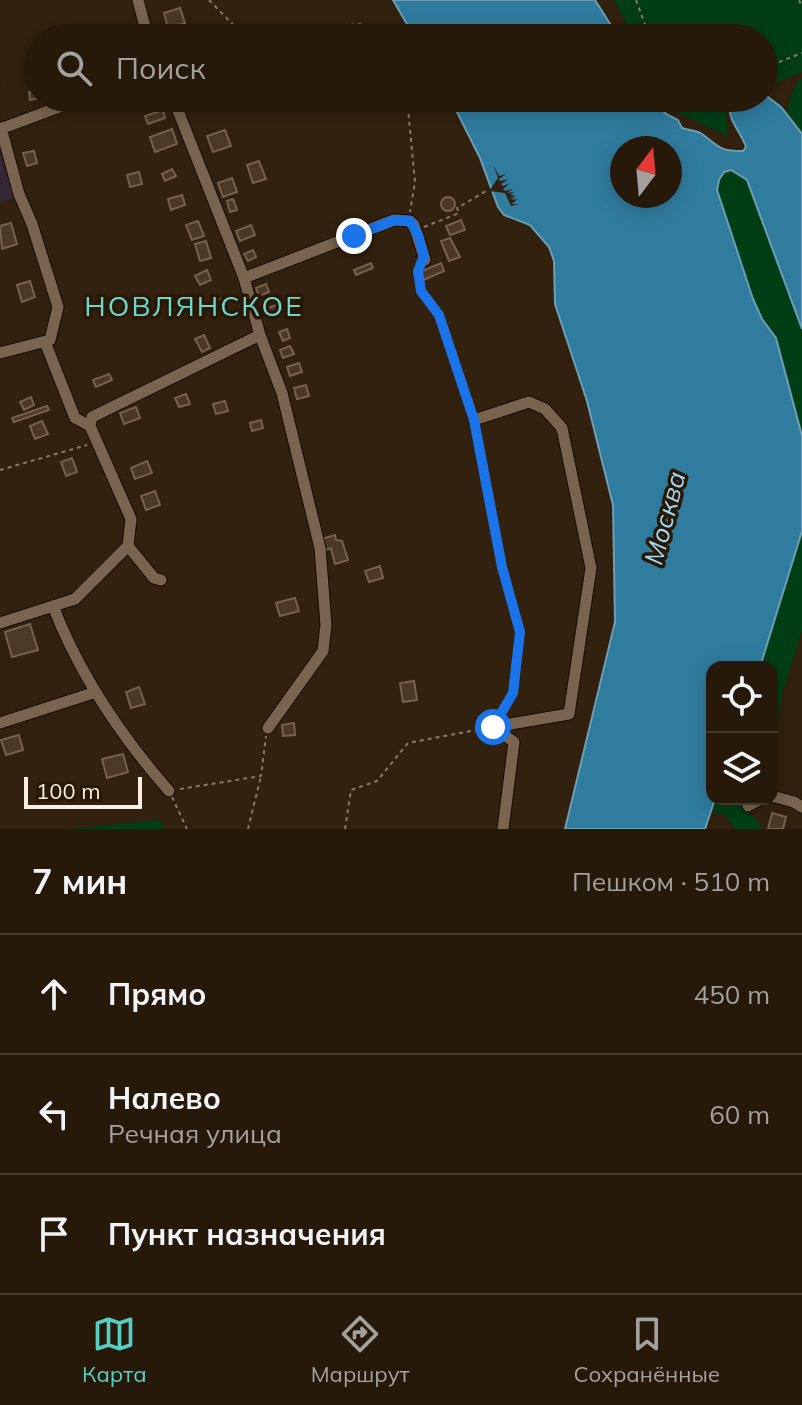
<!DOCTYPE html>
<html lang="ru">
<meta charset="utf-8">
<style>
:root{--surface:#26190a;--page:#2e2213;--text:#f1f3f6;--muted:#a4a09c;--line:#42382b;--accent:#56cec3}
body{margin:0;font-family:Mulish,sans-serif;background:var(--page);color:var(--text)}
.controls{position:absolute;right:24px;bottom:24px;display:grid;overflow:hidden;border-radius:16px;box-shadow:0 4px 20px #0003}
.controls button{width:72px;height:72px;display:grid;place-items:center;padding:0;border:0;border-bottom:2px solid var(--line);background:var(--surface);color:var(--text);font:40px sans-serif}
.compass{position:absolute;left:610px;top:136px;width:72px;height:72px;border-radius:50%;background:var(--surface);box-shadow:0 4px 20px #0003;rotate:16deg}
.scale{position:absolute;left:24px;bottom:20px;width:118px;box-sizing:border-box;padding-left:8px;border:4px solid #fbefe3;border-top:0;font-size:22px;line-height:28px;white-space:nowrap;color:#fbefe3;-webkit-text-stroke:6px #281805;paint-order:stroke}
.stop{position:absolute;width:24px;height:24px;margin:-18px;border:6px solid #1a73e8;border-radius:50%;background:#fff}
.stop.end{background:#1a73e8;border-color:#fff;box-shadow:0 2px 8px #0008}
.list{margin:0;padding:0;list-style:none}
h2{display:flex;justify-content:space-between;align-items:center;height:104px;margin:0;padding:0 32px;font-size:34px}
h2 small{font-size:26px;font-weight:400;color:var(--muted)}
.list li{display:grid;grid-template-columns:52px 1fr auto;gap:24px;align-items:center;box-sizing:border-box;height:120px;padding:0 32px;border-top:2px solid var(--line)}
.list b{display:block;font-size:30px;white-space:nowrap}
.list p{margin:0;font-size:26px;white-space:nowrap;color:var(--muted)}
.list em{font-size:26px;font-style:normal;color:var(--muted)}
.icon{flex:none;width:44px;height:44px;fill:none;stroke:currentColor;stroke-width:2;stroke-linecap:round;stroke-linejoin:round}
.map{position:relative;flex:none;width:802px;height:829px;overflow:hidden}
.search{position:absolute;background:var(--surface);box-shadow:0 4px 20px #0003;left:24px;right:24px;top:24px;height:88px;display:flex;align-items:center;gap:20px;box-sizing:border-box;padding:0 28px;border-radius:44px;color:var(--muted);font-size:30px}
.sheet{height:464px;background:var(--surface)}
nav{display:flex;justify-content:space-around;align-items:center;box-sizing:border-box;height:112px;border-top:2px solid var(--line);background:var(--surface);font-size:22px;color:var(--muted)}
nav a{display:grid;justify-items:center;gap:4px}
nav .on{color:var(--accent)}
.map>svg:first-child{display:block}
</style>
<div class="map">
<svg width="802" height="829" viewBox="0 0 802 829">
<rect width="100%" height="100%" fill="#32210e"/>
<path fill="#342735" d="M0 153 16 197 0 203Z"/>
<path fill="#013e15" d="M614 0H802V72L764 88V38H634Z
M799 80H802V134L786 115 791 95Z
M666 98H735L725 102 728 136 672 110Z
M731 170 747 180 802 329V436L776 338 762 319 753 299 717 190 724 172Z
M802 531V630L782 695 772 759V667H760Z
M715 799H743L739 803C745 815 758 816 762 829H735L726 816 713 812Z
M159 820 165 829H71Z"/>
<path fill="#307c9f" stroke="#6d9eb3" stroke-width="2" fill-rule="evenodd" d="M393 0H595L619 38H415Z
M764 94 781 107 802 134V329L747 180 731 170 724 172 719 180 717 190 753 299 762 319 776 338 802 436V531L760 667H712V799H715L705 829H565L615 622 613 505 587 401 555 304 554 261 549 247 530 225 504 215 498 207 480 158 450 98H654L666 114 678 120 682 128C687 130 697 130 702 134 720 147 718 151 743 151L746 147C741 130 719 113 737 98H764ZM622 148H670V196H622Z"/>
<path fill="#32210e" d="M493 165 499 176 506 174 499 179 500 181 509 179 501 184 503 186 510 183 503 189 505 191 513 189 507 193 514 192 510 195H515L510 199 516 196 511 200 517 199 512 204H519L511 206 505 193 489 191 498 178Z"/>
<path fill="#4b3825" stroke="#76614d" stroke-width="2" d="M180 8 185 23 168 28 164 13Z
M215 30 218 38H203L202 35Z
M38 90 40 98 30 100 29 92Z
M138 98H153L155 102 140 106Z
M163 110 165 118 148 124 145 116Z
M172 129 177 144 155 152 150 137Z
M225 130 231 146 213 152 207 136Z
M34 151 37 163 27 166 23 153Z
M259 161 266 179 253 183 247 165Z
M172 169 176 176 165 181 162 174Z
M139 172 142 184 130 187 127 175Z
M232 178 237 192 223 197 218 183Z
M182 195 185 205 171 210 168 199Z
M441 204a7 7 0 1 1 14 0a7 7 0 1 1-14 0Z
M233 199 237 210 230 212 227 201Z
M461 220 465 230 450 235 446 226Z
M198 221 204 236 192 240 186 225Z
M11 223 17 244 2 249 0 226Z
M251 225 255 235 240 241 236 231Z
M450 238 460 257 449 261 441 241Z
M206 241 211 258 200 261 195 244Z
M253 250 256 257 248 261 244 254Z
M371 263 373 268 356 275 354 270Z
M441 263 444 271 424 280 420 272Z
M207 270 211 280 200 285 195 276Z
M30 281 35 297 22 302 17 285Z
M266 284 269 292 259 296 256 288Z
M223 298 226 305 214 310 211 303Z
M277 305 279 310 269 314 267 308Z
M287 329 290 338 283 341 279 332Z
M204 335 210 348 202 352 195 339Z
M290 346 294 354 283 358 280 350Z
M299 363 302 372 290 376 287 367Z
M109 374 112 380 96 387 93 380Z
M306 385 309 396 297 399 294 388Z
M186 394 190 404 179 407 175 398Z
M31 397 34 405 24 410 20 402Z
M225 401 228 411 216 414 213 404Z
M47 406 49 410 14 422 12 418Z
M136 407 140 418 124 424 120 413Z
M261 420 263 428 252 431 250 423Z
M42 421 48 434 35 439 30 426Z
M72 458 77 472 66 476 61 462Z
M147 461 152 473 135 479 131 468Z
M155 491 160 505 146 510 141 496Z
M335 535 336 540 342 541 348 560 335 564 331 548 326 550 322 539Z
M380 566 383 578 369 582 365 571Z
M295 598 299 611 280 616 276 603Z
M30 624 38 650 12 657 5 632Z
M414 681 417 700 403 702 400 683Z
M139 687 145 704 131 708 126 692Z
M294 723 295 735 283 736 282 725Z
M19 735 23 750 6 755 1 740Z
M123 754 128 772 107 778 102 759Z
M772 813 786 817 783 829H768Z"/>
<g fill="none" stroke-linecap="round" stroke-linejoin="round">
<defs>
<path id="minor" d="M138 0 148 38
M173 98 244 278 260 335 282 393 320 548 326 625 323 651 268 728
M0 129 83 98
M244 278 394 220 410 221 414 225 425 260
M45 342 75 418 90 426
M0 353 50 340 58 307 32 224 19 194 1 128
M474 420 529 402 545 409 562 428 591 568 569 714 493 727 514 742 503 829
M128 546 154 578 161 580
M53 606C80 676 120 735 169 791
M0 623 75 599 128 546 131 519 90 426 92 417 260 335
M0 723 93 693
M772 796 794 802 802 807
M748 806 761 799"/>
</defs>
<use href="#minor" stroke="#190a00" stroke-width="13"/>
<path stroke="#877969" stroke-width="2" stroke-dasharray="4 4" stroke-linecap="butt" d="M209 0 246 38
M636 0 650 38
M799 0 802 7
M312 38C339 28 363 13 386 38
M764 68 802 53
M407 98 415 182 410 212
M424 227 459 213 457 208 488 190
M420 266C414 289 431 297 440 316 454 345 461 380 471 411
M476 429 502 567 520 632 513 693 498 717
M0 470 87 445
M180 789 261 776 266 736
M172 797 187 829
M248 829 261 776
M345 829 351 790 377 781 408 743 486 728"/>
<use href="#minor" stroke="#78644f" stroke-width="11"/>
</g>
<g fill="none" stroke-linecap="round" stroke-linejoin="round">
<path stroke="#1a73e8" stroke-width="10" d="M354 236 394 220 410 221 418 235 424 256 418 271 421 291 439 315 474 420 502 567 520 632 513 693 493 727"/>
</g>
<g text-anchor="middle" stroke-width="7" stroke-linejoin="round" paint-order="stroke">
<g font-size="26" font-style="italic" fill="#a0d9f8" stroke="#281805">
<text transform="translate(665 518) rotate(-75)" y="9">Москва</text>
</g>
<g font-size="28" letter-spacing="2" fill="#6dd7cd" stroke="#281805">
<text x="194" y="316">НОВЛЯНСКОЕ</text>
</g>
</g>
</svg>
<div class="controls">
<button><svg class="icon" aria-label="locate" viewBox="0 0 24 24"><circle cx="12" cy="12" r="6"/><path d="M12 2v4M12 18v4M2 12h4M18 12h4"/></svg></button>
<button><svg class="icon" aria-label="layers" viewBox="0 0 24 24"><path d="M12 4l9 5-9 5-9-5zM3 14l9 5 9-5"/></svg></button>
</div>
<svg class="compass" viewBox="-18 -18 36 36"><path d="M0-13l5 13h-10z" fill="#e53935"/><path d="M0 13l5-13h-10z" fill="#a4a09c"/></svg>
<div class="scale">100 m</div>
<div class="stop" style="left:493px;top:727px"></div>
<div class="stop end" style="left:354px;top:236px"></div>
<div class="search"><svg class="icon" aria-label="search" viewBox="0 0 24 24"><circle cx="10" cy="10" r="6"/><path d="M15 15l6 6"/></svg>Поиск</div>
</div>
<section class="sheet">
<h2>7 мин<small>Пешком · 510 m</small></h2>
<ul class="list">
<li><svg class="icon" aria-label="ahead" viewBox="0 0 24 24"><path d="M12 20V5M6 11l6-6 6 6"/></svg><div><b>Прямо</b></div><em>450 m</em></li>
<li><svg class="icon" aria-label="left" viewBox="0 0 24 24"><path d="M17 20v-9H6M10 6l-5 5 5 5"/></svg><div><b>Налево</b><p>Речная улица</p></div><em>60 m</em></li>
<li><svg class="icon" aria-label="arrive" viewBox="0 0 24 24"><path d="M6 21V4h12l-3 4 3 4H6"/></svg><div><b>Пункт назначения</b></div></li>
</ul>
</section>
<nav>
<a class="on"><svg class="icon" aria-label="map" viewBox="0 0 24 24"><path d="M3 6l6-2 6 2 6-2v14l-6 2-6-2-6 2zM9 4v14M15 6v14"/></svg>Карта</a>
<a><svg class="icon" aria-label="directions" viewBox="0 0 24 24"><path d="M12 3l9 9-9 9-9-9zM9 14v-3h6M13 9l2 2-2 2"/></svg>Маршрут</a>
<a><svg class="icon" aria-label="saved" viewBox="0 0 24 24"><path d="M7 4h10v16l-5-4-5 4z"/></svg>Сохранённые</a>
</nav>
